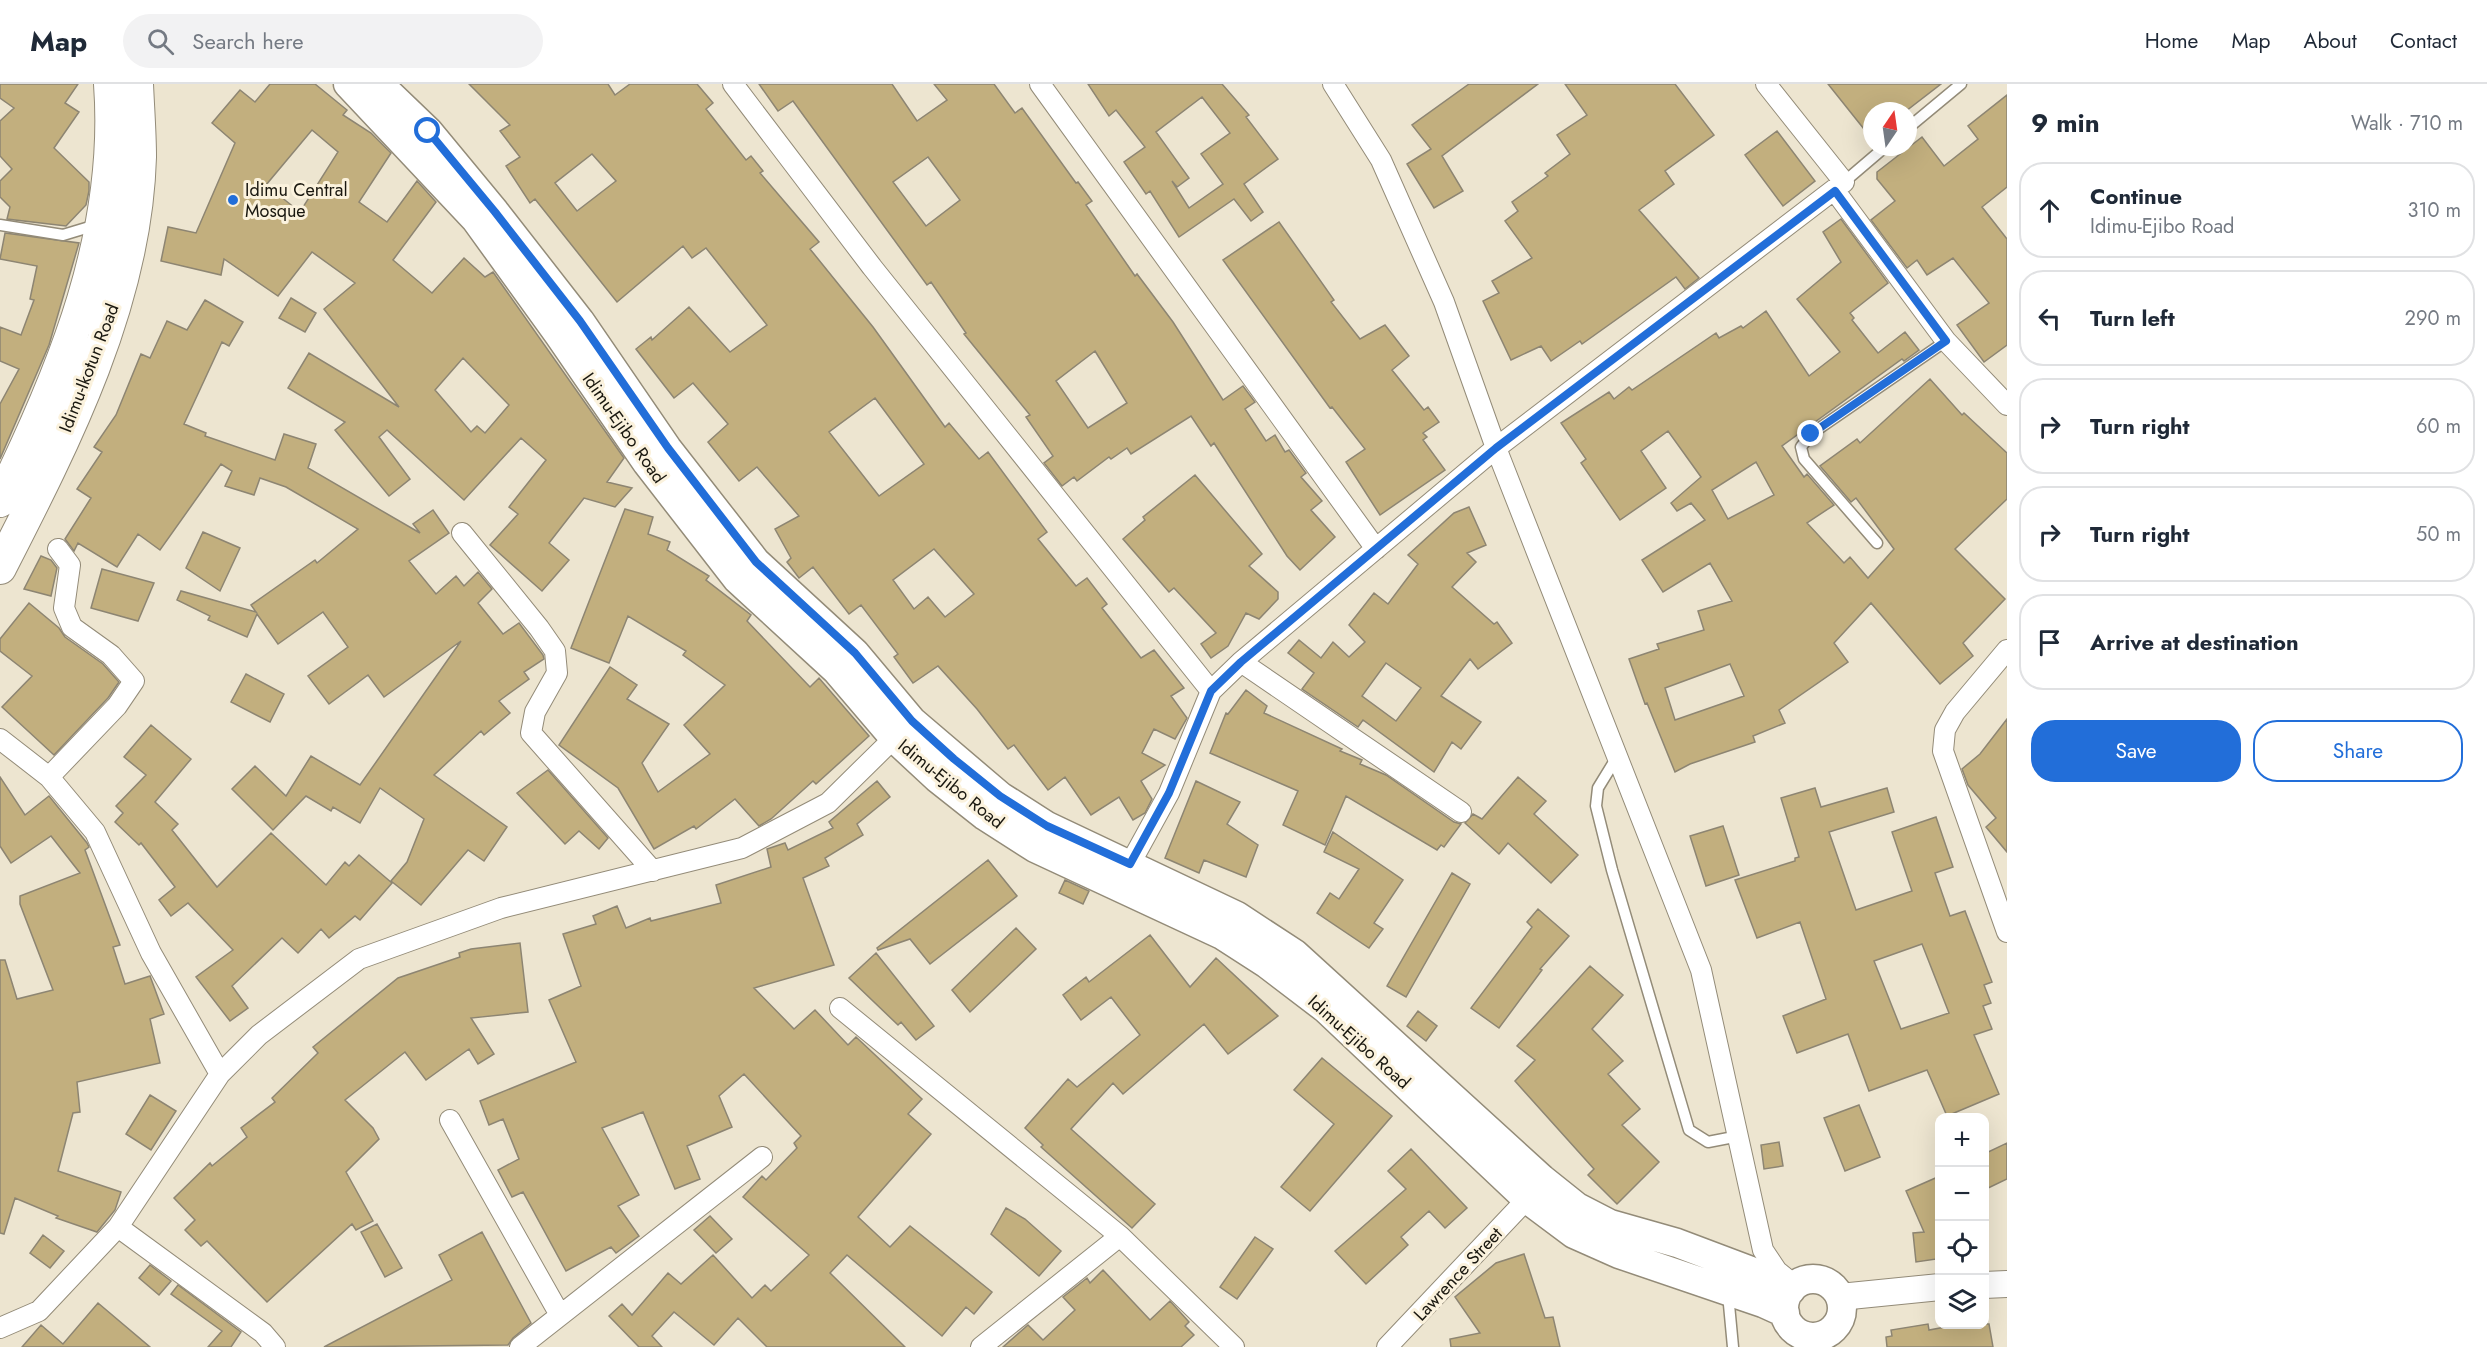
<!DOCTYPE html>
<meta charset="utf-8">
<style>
:root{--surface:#fff;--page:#f2f2f3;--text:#1f2937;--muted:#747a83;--line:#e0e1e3;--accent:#226ed9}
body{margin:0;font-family:Jost,sans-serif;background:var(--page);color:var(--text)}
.controls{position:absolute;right:18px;bottom:18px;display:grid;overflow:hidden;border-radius:12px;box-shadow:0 6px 24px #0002}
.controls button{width:54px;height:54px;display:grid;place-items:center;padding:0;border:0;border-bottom:2px solid var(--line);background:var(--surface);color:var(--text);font:30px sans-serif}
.compass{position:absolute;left:1863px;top:18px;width:54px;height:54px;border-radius:50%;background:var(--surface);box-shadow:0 6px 24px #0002;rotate:13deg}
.stop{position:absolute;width:18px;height:18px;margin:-14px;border:4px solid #226ed9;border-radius:50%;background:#fff}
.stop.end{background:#226ed9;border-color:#fff;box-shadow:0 2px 6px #0008}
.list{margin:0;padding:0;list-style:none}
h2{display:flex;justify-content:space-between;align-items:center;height:78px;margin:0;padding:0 24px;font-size:26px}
h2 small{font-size:20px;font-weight:400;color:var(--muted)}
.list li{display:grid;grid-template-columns:39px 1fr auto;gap:18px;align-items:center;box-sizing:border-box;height:96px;margin:0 12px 12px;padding:0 12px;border:2px solid var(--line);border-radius:24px}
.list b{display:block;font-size:22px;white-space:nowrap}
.list p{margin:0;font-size:20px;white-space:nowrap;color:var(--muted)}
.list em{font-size:20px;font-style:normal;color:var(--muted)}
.actions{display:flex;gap:12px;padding:18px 24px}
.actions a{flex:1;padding:14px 0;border:2px solid var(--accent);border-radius:24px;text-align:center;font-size:21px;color:var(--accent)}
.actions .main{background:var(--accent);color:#fff}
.icon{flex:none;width:33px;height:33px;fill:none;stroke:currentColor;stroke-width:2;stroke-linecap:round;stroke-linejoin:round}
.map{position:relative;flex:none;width:2007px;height:1263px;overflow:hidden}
header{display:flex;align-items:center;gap:36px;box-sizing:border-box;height:84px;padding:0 30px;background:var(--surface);border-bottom:2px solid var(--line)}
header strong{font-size:28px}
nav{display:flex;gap:33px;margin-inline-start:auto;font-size:21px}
.search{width:420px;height:54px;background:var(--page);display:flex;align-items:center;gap:15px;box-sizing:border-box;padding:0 21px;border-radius:33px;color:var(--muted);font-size:22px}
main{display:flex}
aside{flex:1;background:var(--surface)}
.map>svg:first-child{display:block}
</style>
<header>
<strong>Map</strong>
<div class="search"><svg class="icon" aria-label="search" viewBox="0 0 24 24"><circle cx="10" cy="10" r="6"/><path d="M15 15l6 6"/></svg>Search here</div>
<nav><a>Home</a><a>Map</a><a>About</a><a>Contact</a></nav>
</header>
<main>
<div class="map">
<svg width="2007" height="1263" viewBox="0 0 2007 1263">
<rect width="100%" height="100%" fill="#ede5d0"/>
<path fill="#c2af7e" stroke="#8d8572" stroke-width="1.5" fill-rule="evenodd" d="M0 0H78L65 19 79 28 54 64 89 98V107L86 121 66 142 7 135 10 123 0 113V97L12 85 0 72V37L14 24 0 14Z
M270 0H315L347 26 343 31 371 49 391 69 359 118 387 138 417 97 436 118 393 176 432 209 464 174 485 193 493 188 624 374 607 398 632 404 615 423 584 414 549 459 569 476 542 507 490 461 518 430 509 423 546 376 521 354 464 416 387 346 379 353 410 395 389 412 335 346 345 338 288 304 309 269 399 323 324 225 355 199 312 168 278 212 224 175 221 191 161 177 168 143 196 149 235 59 212 39 240 6 255 18ZM312 46 338 68 300 128 266 101ZM463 274 509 321 485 349 477 342 471 348 435 306Z
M469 0H608L615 11 630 0H697L713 19 706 25 746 76 751 72 763 87 760 89 819 158 810 165 873 243 945 343 949 339 979 375 988 368 1047 448 1038 455 1076 502 1087 494 1107 520 1102 524 1141 574 1154 566 1184 604 1171 612 1187 634 1175 655 1154 645 1142 669 1165 681 1141 697 1152 715 1145 729 1133 736 1119 713 1091 731 1065 693 1048 706 1014 661 1008 665 977 625 938 582 913 599 894 573 898 570 861 521 849 530 813 483 799 494 787 478 791 474 775 445 799 432 757 383 739 397 708 358 728 340 693 299 674 314 636 265 651 253 652 256 689 223 730 268 767 241 706 164 692 174 683 162 617 218 535 115 530 119 506 82 520 73 500 47 510 41ZM592 70 616 97 577 127 555 99ZM875 314 924 380 879 412 829 348ZM934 465 974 510 945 533 928 513 914 525 893 496Z
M759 0H892L917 37 947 16 934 0H994L1015 29 1022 24 1076 99 1078 98 1092 117 1086 121 1135 192 1137 190 1173 238 1223 316 1243 302 1255 318 1245 325 1266 357 1275 351 1285 368 1289 366 1306 389 1301 393 1322 417 1311 426 1335 453 1300 486 1287 472 1214 359 1211 362 1191 332 1131 370 1127 364 1111 375 1109 373 1077 397 1074 393 1062 402 1044 379 1053 372 1026 333 1030 331 964 250 966 249 931 198 927 201 793 17 778 27ZM928 73 960 116 926 142 893 98ZM1095 267 1127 319 1088 344 1056 297Z
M1088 0H1222L1249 31 1246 33 1278 75 1244 100 1263 128 1251 137 1234 115 1179 153 1150 107 1146 110 1124 78 1145 63 1116 26 1109 32ZM1202 13 1230 49 1201 70 1223 100 1189 124 1172 97 1177 103 1189 94 1156 48Z
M1469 0H1538L1442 72 1463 107 1434 124 1407 80 1431 65 1412 41Z
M1565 0H1675L1714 51 1665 87 1674 100 1639 126 1699 194 1685 205 1676 193 1582 260 1580 257 1551 277 1541 262 1511 276 1483 217 1499 209 1492 197 1532 174 1505 137 1518 127 1512 118 1548 92 1545 89 1570 70 1557 51 1587 31Z
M1828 0H1941L1906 27H1872V55Z
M2007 11V103L1982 123 2007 155V261L1984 278 1957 241 1989 219 1953 174 1927 191 1917 176 1907 184 1871 136 1895 117 1877 95V88L1922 53 1944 82 1978 55 1968 42Z
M1777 47 1815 97 1783 122 1745 71Z
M1841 135 1888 199 1850 229 1854 234 1852 236 1878 269 1905 248 1919 266 1904 277 1902 275 1782 362 1804 393 1807 390 1834 421 1807 439 1844 479 1850 473 1868 494 1894 465 1856 414 1851 418 1820 382 1857 355 1860 359 1930 295 1962 331 1964 329 2007 369V415L1955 465 2005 515 1963 559 1973 572 1940 600 1871 519 1834 559 1848 578 1779 626 1785 639 1753 652 1755 658 1690 680 1675 688 1647 619 1645 620 1629 575 1659 565 1657 560 1704 546 1698 527 1732 517 1710 479 1663 508 1642 476 1705 436 1691 419 1677 427 1671 419 1701 393 1668 347 1641 367 1666 404 1620 436 1581 379 1586 375 1561 339 1609 308 1614 315 1629 303 1632 306 1716 249 1719 254 1741 242 1743 244 1766 227 1809 292 1840 268 1797 215 1841 178 1823 148ZM1756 378 1774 411 1728 435 1712 406ZM1730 580 1744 612 1675 636 1665 604Z
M1279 138 1334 216 1331 218 1360 255 1385 241 1409 272 1392 286 1424 326 1428 323 1439 338 1423 349 1427 353 1423 356 1445 386 1380 431 1346 378 1365 365 1332 323 1330 324 1223 176Z
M5 149 79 159 49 261 0 375V320L19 285 0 277V243L21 251 34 216 30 215 37 182 0 175Z
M291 214 316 229 305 248 279 234Z
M205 216 243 238 229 262 222 258 184 340 206 349 205 352 275 376 284 350 316 360 308 384 420 449 413 440 433 426 449 449 409 477 436 510 456 492 464 502 478 488 492 505 478 519 503 550 519 539 543 571 544 575 524 588 529 595 499 617 510 629 484 651 481 647 434 691 507 743 484 777 468 766 421 821 391 797 407 778 424 735 380 704 360 739 333 723 331 727 306 712 273 746 232 705 255 682 286 712 311 672 360 701 461 557 384 613 368 591 329 620 308 592 348 563 323 528 278 560 257 530 247 553 208 536 210 532 177 516 181 507 256 528 251 521 315 476 317 479 358 445 286 403 260 394 254 411 225 402 232 387 221 380 160 466 138 450 117 483 78 459 74 467 65 455 91 414 77 405 102 368 94 363 116 331 141 270 150 274 167 237 187 246Z
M1195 391 1262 470 1249 482 1278 508V515L1259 535 1246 529 1228 562 1211 574 1201 560 1216 549 1174 504 1169 508 1123 455 1145 436 1143 433Z
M1469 423 1486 461 1467 469 1476 478 1452 503 1494 540 1497 538 1512 559 1478 585 1470 575 1441 612 1481 638 1461 665 1452 658 1434 688 1363 636 1358 643 1302 605 1314 589 1288 569 1299 556 1321 574 1333 558 1349 573 1365 558 1349 541 1374 509 1388 520 1418 480 1408 471 1454 429ZM1386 579 1421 604 1396 637 1362 612Z
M625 425 653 433 648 450 670 458 667 466 709 492 706 496 751 531 747 537 810 603 819 594 869 652 816 700 813 697 771 735 759 742 735 715 696 745 694 742 654 765 618 704 559 661 610 583 637 601 627 615 669 640 642 679 658 708 710 670 684 641 725 601 683 571 686 567 628 532 609 579 571 564Z
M203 448 240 464 220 507 186 484Z
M41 472 51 476 57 484 51 512 24 505Z
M102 485 154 499 138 537 91 524Z
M29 519 59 544 65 553 103 580 119 598 108 614 54 671 2 623 32 592 0 567V555Z
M246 590 284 610 270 638 231 618Z
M1246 606 1267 622 1264 629 1342 665 1340 667 1362 676 1360 680 1386 691 1454 738 1461 740 1444 763 1441 761 1437 766 1346 712 1325 761 1283 741 1298 707 1210 669 1226 629 1228 630Z
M2007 635V768L1986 743 1996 734 1968 701 1962 685 1980 670Z
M151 641 191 675 155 718 178 740 172 746 217 803 271 749 326 801 345 778 349 782 359 771 392 799 360 836 355 832 329 854 321 845 298 869 282 854 232 902 248 924 230 937 196 893 233 866 188 819 171 832 159 816 175 803 141 759 139 761 115 738 123 729 116 722 146 691 124 673Z
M548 686 608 754 599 765 579 747 565 760 517 709Z
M0 693 25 731 49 712 87 759 89 763 85 766 120 861 113 863 125 900 150 892 164 930 150 935 160 979 77 998 80 1028 73 1029 58 1087 121 1108 115 1126 97 1148 56 1134 58 1132 15 1114 4 1150 0 1149V876H5L17 915 53 906 20 820V812L80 789 51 752 11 779 0 762Z
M1518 693 1546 717 1534 730 1578 771 1551 799 1508 759 1499 770 1465 739 1473 730 1482 735Z
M877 697 890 713 857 740 863 751 825 774 829 782 803 794 834 881 754 904 794 945 815 926 848 961 856 953 922 1015 908 1030 931 1050 858 1133 890 1163 910 1142 992 1208 974 1230 966 1223 942 1252 847 1171 830 1189 905 1263H767L738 1234 714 1261 674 1228 652 1252 662 1263H639L609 1232 622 1220 632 1231 668 1189 681 1200 713 1171 752 1214 765 1201 771 1207 809 1171 743 1113 762 1092 766 1096 797 1064 794 1059 801 1052 744 990 719 1012 732 1043 687 1062 700 1095 675 1105 643 1028 602 1044 639 1111 618 1122 639 1152 616 1169 611 1163 566 1187 523 1108 512 1113 498 1086 519 1075 503 1035 489 1041 480 1017 576 978 549 916 581 902 563 850 596 840 593 832 617 822 626 844 650 834 651 837 721 819 716 801 771 783 767 765 785 759 788 766 833 744 829 738Z
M1196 697 1240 718 1227 740 1258 761 1246 793 1204 776 1199 789 1165 774Z
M1815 704 1821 723 1887 704 1894 728 1829 748 1856 826 1912 807 1892 748 1936 733 1953 783 1935 789 1950 832 1965 827 1992 898 1984 901 1991 919 1983 922 1992 945 1974 951 1999 1010 1947 1032 1927 986 1869 1007 1848 950 1797 969 1783 932 1826 915 1800 838 1757 854 1735 796 1795 777V774L1799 773 1781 714ZM1922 860 1949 929 1901 945 1874 877Z
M1723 742 1739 791 1706 802 1690 752Z
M1333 748 1403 796 1374 839 1383 845 1369 864 1317 829 1330 809 1339 815 1359 785 1324 768Z
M988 776 1017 812 930 880 910 855 878 866 877 864Z
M1452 789 1470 800 1406 913 1387 902Z
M1065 796 1089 807 1083 820 1059 809Z
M1538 825 1569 852 1540 885 1542 886 1499 944 1471 924 1532 843 1527 838Z
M1016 844 1036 865 970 928 952 906Z
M1150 851 1190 903 1216 874 1278 932 1228 970 1204 940 1123 1010 1113 999 1071 1045 1155 1120 1132 1144 1041 1063 1043 1061 1025 1044 1068 995 1077 1003 1140 951 1111 913 1081 936 1063 911 1086 893 1089 898Z
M520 859 528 928 471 934 494 970 478 980 469 965 426 996 405 968 345 1016 373 1044 379 1055 346 1088 373 1137 356 1146 352 1140 267 1218 207 1157 201 1162 185 1146 195 1136 174 1114 210 1079 212 1082 247 1053 241 1044 275 1018 272 1014 318 969 313 963 398 894 460 873 459 869 471 865Z
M876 869 934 942 916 956 901 938 898 941 849 894Z
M1590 882 1623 911 1592 945 1623 977 1608 990 1640 1025 1622 1041 1659 1078 1617 1120 1588 1091 1594 1085 1515 997 1535 976 1517 962Z
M1418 927 1437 942 1426 957 1407 942Z
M1322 974 1392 1032 1310 1127 1281 1103 1334 1040 1294 1006Z
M150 1011 176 1027 151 1066 126 1050Z
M1859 1021 1880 1073 1845 1087 1824 1034Z
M1779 1058 1783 1082 1764 1085 1761 1061Z
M2007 1059V1095L1984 1106V1070Z
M1411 1065 1467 1124 1445 1144 1429 1127 1401 1153 1408 1161 1366 1200 1335 1167 1406 1105 1388 1087Z
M1940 1092V1182L1936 1175 1916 1178 1913 1149 1924 1148 1906 1107Z
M1006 1124 1025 1135 1061 1167 1039 1192 991 1150Z
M710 1132 732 1155 716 1169 694 1146Z
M377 1140 402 1184 385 1193 361 1148Z
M482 1148 531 1239 513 1254 508 1261 324 1263 452 1196 439 1171Z
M43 1151 64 1167 50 1184 30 1169Z
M1255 1153 1273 1165 1237 1215 1220 1203Z
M1524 1170 1545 1234 1553 1233 1560 1263H1451L1450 1255 1480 1249 1455 1213 1496 1179Z
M150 1181 171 1197 159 1211 139 1194Z
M1103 1186 1150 1236 1170 1217 1189 1238 1185 1242 1194 1251 1181 1263H1003L1028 1241 1043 1256 1075 1226 1063 1213 1087 1194 1090 1199Z
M178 1201 241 1248 231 1263H208L222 1247 171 1210Z
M98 1219 150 1263H22L41 1241 63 1260Z
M1928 1240 1929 1246 1961 1240H1989L1993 1263H1887L1886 1253 1892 1252 1891 1246Z"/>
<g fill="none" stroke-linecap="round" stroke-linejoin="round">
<defs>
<path id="service" d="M1908 44 1961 0
M1844 98 1885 63
M0 141 63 151 96 141
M1877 459 1804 375 1801 363 1811 350 1946 257
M1617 673 1598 704 1596 722 1612 786 1689 1046 1708 1058 1739 1052
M1728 1210 1733 1263"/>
<path id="minor" d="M733 0 872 183 1211 607
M1040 0 1376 465
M1333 0 1381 76 1444 218 1496 364 1701 886 1763 1166 1777 1187 1793 1200
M1835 107 1946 257 2007 321
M462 449 539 544 555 567 557 589 535 628 531 649 653 787
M2007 566 1955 628 1945 646 1943 667 2007 848
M1241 578 1461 728
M0 655 49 693 95 748 151 869 220 990
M49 693 117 622 134 597 111 571 72 543 64 524 70 481 58 465
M1130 780 1169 709 1211 607 1241 578 1496 364 1844 98 1766 0
M840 924 1120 1152 1234 1263
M450 1036 560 1231
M118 1143 263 1249 275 1263
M0 1244 39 1227 118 1143 220 990 259 951 359 875 501 824 742 764 828 719 894 654
M520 1263 762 1073
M981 1263 1120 1152
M1387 1263 1527 1115"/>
<path id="tertiary" d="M1984 1201 2007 1200
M1840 1213 1940 1203"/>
<path id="secondary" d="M348 0 476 136 559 251 647 379 737 495 836 586 894 654 937 694 985 732 1035 764 1222 851 1267 880 1326 925 1527 1115 1574 1150 1619 1170 1763 1219 1785 1229
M379 0 428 47 495 128 580 237 667 364 756 478 855 569 912 637 1000 712 1047 742 1237 832 1295 870 1542 1095 1577 1123 1610 1140 1677 1159 1754 1188 1791 1206
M1784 1224a29 29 0 1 1 58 0a29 29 0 1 1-58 0Z"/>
<path id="primary" d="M0 417C64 287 121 149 110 0
M0 484C65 357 136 219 140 73 140 49 138 24 137 0"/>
</defs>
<use href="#service" stroke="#938b78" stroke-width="13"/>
<use href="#minor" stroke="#938b78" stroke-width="22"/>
<use href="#tertiary" stroke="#938b78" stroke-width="28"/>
<use href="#secondary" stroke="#938b78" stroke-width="31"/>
<use href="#primary" stroke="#938b78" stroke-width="34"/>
<use href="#service" stroke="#fff" stroke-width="10"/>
<use href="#minor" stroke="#fff" stroke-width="20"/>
<use href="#tertiary" stroke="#fff" stroke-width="26"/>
<use href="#secondary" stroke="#fff" stroke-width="28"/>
<use href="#primary" stroke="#fff" stroke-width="32"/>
</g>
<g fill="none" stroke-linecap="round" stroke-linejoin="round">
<path stroke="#226ed9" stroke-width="8" d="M428 47 495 128 580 237 668 364 756 478 855 569 912 637 954 675 1000 712 1047 742 1130 780 1169 709 1211 607 1241 578 1496 364 1835 107 1946 257 1811 350"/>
</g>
<circle fill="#226ed9" stroke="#fbf2dd" stroke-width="2" cx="233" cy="116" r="6"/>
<g text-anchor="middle" stroke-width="6" stroke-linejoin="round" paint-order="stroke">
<g font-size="18" fill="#19170f" stroke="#fbf2dd" text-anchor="start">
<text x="245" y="112">Idimu Central<tspan x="245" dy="21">Mosque</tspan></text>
</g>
<g font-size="18" fill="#19170f" stroke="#fbf2dd">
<text transform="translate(89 284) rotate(-69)" y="6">Idimu-Ikotun Road</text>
<text transform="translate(624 344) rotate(55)" y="6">Idimu-Ejibo Road</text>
<text transform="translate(951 700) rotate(39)" y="6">Idimu-Ejibo Road</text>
<text transform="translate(1359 958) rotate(42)" y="6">Idimu-Ejibo Road</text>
<text transform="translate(1458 1190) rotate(-47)" y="6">Lawrence Street</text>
</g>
</g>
</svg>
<div class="controls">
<button>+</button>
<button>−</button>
<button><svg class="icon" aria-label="locate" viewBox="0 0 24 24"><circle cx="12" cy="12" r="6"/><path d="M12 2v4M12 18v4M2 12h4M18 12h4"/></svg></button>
<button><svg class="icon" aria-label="layers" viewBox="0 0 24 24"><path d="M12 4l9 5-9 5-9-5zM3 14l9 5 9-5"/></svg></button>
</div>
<svg class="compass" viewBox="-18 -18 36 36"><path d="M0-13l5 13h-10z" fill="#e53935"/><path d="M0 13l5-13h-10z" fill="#747a83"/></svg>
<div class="stop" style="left:428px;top:47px"></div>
<div class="stop end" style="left:1811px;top:350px"></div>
</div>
<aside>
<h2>9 min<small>Walk · 710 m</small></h2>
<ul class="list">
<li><svg class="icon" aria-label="ahead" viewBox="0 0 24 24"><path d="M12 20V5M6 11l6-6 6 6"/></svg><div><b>Continue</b><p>Idimu-Ejibo Road</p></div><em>310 m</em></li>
<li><svg class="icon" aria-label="left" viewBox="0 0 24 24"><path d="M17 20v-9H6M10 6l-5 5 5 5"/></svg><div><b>Turn left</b></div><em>290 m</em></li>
<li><svg class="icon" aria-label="right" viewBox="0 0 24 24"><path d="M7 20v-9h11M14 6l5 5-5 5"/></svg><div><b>Turn right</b></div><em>60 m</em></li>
<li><svg class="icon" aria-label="right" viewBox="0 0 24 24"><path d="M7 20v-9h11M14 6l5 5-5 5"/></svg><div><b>Turn right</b></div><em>50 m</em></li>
<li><svg class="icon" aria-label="arrive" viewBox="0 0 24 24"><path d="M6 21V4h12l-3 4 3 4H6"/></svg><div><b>Arrive at destination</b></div></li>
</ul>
<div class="actions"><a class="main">Save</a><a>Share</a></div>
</aside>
</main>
